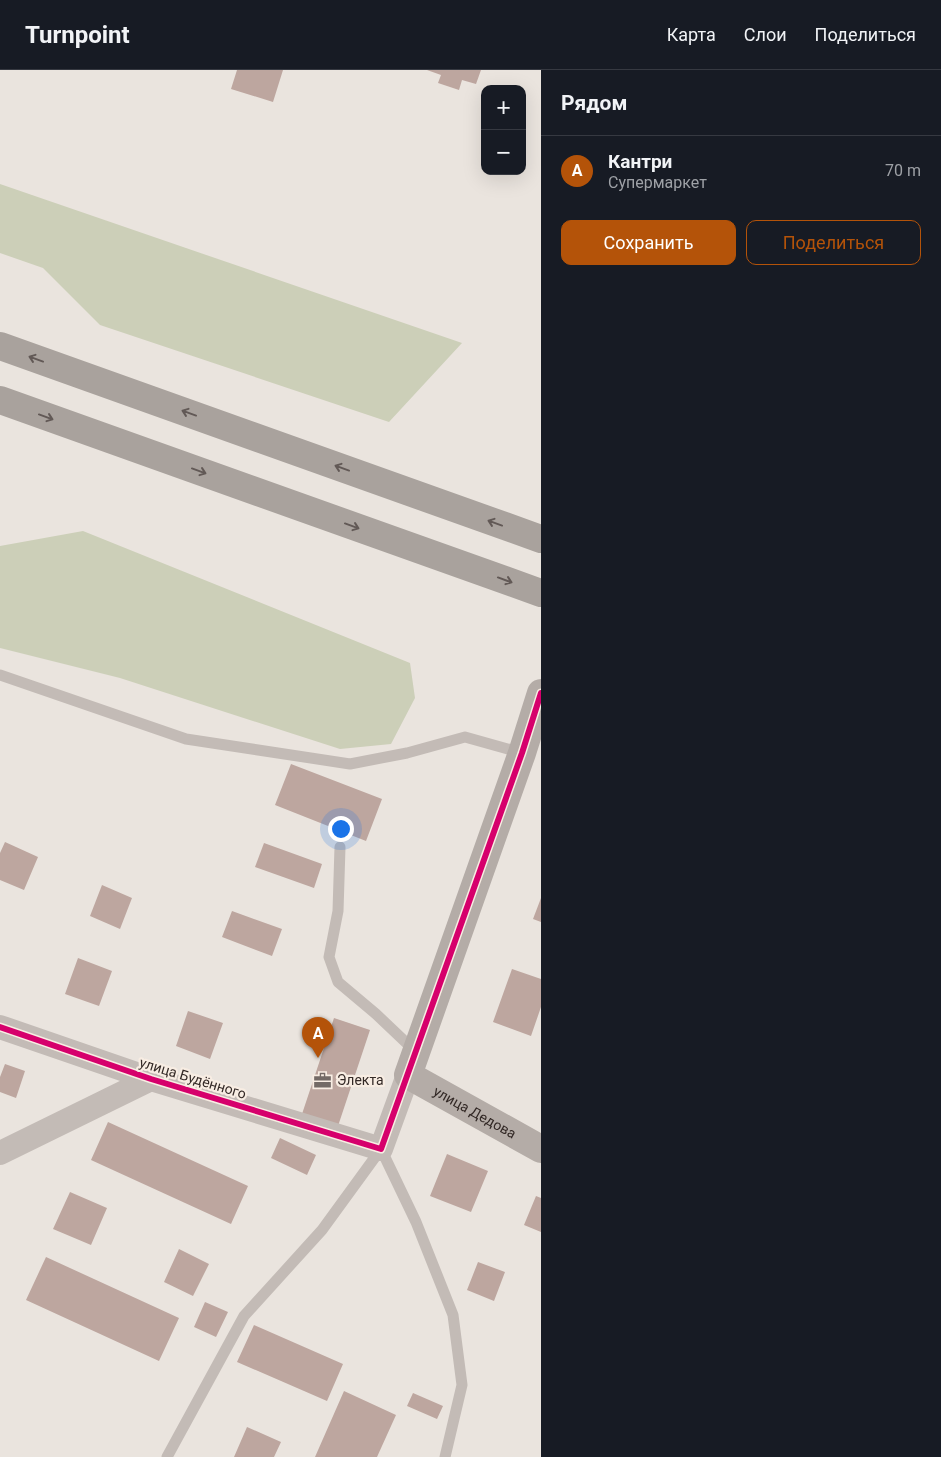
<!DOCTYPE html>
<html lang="ru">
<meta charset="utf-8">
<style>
:root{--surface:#171b24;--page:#242831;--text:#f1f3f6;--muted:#9ea1a6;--line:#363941;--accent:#b45309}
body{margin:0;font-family:Roboto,sans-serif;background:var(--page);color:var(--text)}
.controls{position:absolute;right:15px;top:15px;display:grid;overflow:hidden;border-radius:10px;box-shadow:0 5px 20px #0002}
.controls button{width:45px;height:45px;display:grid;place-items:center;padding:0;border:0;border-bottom:1px solid var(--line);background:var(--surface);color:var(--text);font:25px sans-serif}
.you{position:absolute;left:340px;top:758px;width:18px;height:18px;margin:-12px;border:4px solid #fff;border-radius:50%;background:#1a73e8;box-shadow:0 0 0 8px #1a73e833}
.badge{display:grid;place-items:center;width:32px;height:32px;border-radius:50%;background:var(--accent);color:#fff;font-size:16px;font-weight:700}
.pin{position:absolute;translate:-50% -41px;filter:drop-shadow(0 1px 2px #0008)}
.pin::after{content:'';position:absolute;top:26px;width:18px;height:15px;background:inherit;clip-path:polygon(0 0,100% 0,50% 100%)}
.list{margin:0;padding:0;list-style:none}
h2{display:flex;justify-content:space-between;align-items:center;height:65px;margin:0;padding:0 20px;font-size:21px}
h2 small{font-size:16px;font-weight:400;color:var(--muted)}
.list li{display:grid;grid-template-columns:32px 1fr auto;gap:15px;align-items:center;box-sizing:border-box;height:70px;padding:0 20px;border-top:1px solid var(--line)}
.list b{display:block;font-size:19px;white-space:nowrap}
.list p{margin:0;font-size:16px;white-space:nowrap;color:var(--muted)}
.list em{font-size:16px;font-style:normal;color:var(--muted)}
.actions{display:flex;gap:10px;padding:15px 20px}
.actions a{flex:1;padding:11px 0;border:1px solid var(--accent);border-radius:10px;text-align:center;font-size:18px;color:var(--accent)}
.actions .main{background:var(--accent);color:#fff}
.map{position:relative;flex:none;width:541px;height:1387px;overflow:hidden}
header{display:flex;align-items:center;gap:30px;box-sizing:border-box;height:70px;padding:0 25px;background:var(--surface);border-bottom:1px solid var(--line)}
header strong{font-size:24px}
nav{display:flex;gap:28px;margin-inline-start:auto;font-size:18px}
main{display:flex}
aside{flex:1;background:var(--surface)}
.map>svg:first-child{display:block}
</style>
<header>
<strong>Turnpoint</strong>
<nav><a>Карта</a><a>Слои</a><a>Поделиться</a></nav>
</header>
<main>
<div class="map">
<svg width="541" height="1387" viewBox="0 0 541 1387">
<rect width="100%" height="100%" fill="#eae4de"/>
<path fill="#cccfb8" d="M0 114 462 273 389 352 100 255 43 198 0 183Z
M83 461 410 593 415 628 391 674 340 679 120 608 0 578V476Z"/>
<path fill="#bda69f" d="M237 0H283L273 32 231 19Z
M427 0H481L476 14 462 10 459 20 438 13 441 5Z
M291 694 382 729 366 771 275 735Z
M5 772 38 787 24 820 0 810V783Z
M264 773 322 794 314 818 255 797Z
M102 815 132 828 120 859 90 846Z
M541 828V852L533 849Z
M232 841 282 859 272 886 222 867Z
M78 888 112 901 99 936 65 924Z
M512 899 541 909V937L531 966 493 952Z
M188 941 223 953 210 989 176 976Z
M334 948 370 960 337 1059 301 1047Z
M5 994 25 1001 16 1028 0 1022V1007Z
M108 1052 248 1116 231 1154 91 1090Z
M280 1068 316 1085 307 1105 271 1088Z
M447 1084 488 1101 471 1142 430 1126Z
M70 1122 107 1138 91 1175 53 1159Z
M536 1126 541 1128V1162L524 1155Z
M179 1179 209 1194 193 1226 164 1212Z
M46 1187 179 1248 159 1291 26 1230Z
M478 1192 505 1202 494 1231 467 1220Z
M205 1232 228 1242 216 1267 194 1257Z
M254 1255 343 1294 327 1331 237 1292Z
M344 1321 396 1345 377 1387H315Z
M413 1323 443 1336 437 1349 407 1336Z
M247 1357 281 1372 274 1387H234Z"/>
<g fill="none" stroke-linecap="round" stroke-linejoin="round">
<path stroke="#c3bbb6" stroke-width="11" d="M0 605 186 669 350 694 407 683 465 667 522 683
M340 777 338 841 329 887 338 912 376 944 416 982
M167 1387 244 1246 322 1160 381 1079 416 1152 453 1245 462 1315 445 1387"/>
<path stroke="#c3bbb6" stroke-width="24" d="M0 957 151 1009 381 1079 408 1005
M0 1083 151 1009"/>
<path stroke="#b4aca7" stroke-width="28" id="s1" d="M541 623 522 683 408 1005 541 1079"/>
<path stroke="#a9a29d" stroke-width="28" d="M0 276 541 469
M0 330 541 523"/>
<defs>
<path id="cycleway" d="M0 957 151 1009 381 1079 522 683 541 623"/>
</defs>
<use href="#cycleway" stroke="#f8ede3" stroke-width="9"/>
<use href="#cycleway" stroke="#d6006c" stroke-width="6"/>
</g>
<defs><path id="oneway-shaft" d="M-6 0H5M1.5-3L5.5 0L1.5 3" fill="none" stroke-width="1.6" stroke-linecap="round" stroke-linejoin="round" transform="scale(1.25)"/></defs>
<g stroke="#625956">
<use href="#oneway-shaft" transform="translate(36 289) rotate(-160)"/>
<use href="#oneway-shaft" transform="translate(189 343) rotate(-160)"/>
<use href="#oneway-shaft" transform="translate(46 347) rotate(20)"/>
<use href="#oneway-shaft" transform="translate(342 398) rotate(-160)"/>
<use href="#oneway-shaft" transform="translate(199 401) rotate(20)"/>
<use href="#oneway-shaft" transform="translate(495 453) rotate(-160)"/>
<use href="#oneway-shaft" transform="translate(352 456) rotate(20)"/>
<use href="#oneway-shaft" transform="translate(505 510) rotate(20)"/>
</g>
<defs>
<symbol id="office-bare" viewBox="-9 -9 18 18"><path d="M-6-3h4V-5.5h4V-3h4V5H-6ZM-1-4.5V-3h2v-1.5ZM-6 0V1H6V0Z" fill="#736a66" stroke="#f8ede3" stroke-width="2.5" paint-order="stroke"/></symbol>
</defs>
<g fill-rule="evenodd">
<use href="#office-bare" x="310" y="998" width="25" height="25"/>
</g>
<g text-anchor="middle" stroke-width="4.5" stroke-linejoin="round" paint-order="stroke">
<g font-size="14" fill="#332926" stroke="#f8ede3">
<text transform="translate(193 1008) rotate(17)" y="5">улица Будённого</text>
<text dy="5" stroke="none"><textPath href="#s1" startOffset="481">улица Дедова</textPath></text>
</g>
<g font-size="14" fill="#332926" stroke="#f8ede3" text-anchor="start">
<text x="337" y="1015">Электа</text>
</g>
</g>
</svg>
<div class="controls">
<button>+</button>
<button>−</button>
</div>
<div class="you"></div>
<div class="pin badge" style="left:318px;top:988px">A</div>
</div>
<aside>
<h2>Рядом<small></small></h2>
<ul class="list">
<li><span class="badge">A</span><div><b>Кантри</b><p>Супермаркет</p></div><em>70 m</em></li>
</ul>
<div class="actions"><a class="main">Сохранить</a><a>Поделиться</a></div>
</aside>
</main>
